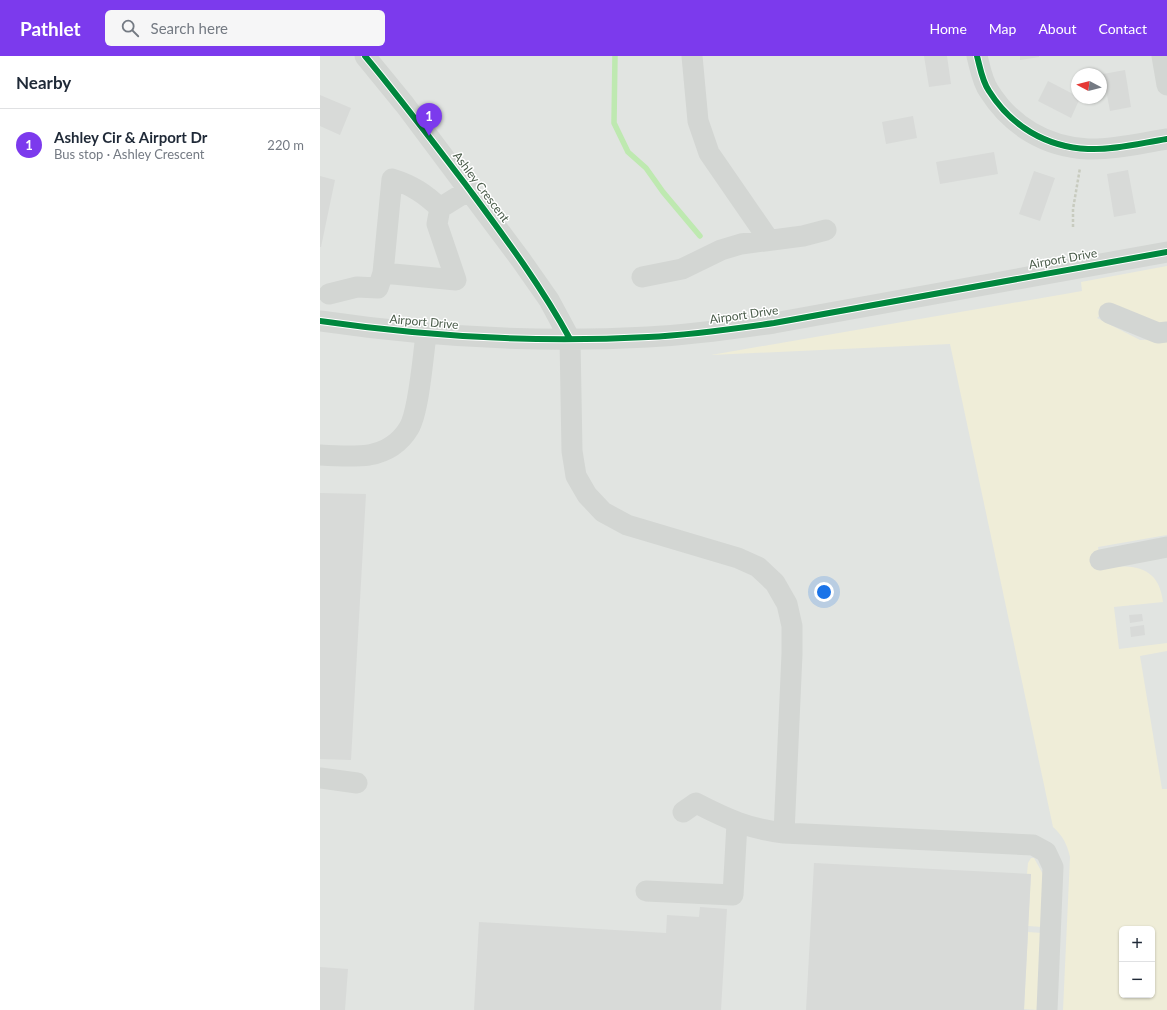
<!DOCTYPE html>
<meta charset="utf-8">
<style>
:root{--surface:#fff;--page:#f6f6f7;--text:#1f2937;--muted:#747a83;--line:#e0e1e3;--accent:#7c3aed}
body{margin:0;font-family:Lato,sans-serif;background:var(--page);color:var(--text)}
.controls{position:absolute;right:12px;bottom:12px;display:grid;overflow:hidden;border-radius:6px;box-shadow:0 1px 3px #0004}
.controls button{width:36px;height:36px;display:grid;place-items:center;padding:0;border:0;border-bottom:1px solid var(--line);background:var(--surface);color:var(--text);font:20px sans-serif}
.compass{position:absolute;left:751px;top:12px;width:36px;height:36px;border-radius:50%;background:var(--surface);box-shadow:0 1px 3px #0004;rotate:277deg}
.you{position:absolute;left:504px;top:536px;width:14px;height:14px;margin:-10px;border:3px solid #fff;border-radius:50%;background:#1a73e8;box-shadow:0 0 0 6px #1a73e833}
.badge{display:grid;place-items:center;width:26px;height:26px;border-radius:50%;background:var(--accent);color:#fff;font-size:13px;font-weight:700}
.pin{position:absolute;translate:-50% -33px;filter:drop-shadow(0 1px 2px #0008)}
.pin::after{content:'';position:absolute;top:21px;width:14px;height:12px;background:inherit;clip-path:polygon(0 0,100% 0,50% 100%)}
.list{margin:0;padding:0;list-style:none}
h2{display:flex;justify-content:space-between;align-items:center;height:52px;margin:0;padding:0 16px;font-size:17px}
h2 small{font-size:13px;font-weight:400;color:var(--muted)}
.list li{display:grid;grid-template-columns:26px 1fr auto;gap:12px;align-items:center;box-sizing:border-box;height:72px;padding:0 16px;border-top:1px solid var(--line)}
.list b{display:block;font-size:15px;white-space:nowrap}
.list p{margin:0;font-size:13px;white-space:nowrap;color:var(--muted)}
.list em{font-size:13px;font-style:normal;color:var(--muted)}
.icon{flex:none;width:22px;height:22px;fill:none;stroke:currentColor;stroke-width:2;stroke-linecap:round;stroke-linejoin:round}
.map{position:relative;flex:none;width:847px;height:954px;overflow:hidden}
header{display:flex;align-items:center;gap:24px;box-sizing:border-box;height:56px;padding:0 20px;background:var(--accent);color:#fff}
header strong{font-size:19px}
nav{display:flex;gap:22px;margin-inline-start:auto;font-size:14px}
.search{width:280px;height:36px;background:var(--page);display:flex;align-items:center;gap:10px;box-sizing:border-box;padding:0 14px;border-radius:6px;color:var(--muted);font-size:15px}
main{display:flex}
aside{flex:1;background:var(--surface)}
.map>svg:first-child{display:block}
</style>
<header>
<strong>Pathlet</strong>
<div class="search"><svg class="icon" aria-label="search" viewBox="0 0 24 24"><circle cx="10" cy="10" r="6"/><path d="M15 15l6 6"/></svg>Search here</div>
<nav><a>Home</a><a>Map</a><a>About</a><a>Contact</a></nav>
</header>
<main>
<aside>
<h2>Nearby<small></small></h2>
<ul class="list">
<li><span class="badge">1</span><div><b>Ashley Cir &amp; Airport Dr</b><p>Bus stop · Ashley Crescent</p></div><em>220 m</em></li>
</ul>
</aside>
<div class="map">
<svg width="847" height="954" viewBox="0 0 847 954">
<rect width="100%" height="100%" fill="#f2f1f2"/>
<path fill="#e1e4e1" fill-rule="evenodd" d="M0 0H847V954H0ZM757 18H781V42H757ZM802 873H832V939H802Z"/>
<path fill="#efedd8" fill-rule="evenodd" d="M847 210V268L820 264 789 250 777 262 820 284 847 283V479L778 491 782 512C812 508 839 509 843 546L794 551 799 593 847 587V595L820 600 842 733H847V954H743L750 801C747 788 743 780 733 771L630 288 391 299 762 235 761 226ZM802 873H832V939H802Z
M711 802H714L724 820 722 871 708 870 711 818H707L708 807Z
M708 876 722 877 718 954 704 953Z"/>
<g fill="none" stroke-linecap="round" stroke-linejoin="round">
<path stroke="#bee9b0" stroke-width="5.5" d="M295 0 294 67 308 96 326 112 343 136 380 180"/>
</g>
<path fill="#d8dad8" d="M604 0H627L631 28 609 31Z
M700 0H719V1L700 4Z
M805 14 811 51 790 55 783 18Z
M728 25 757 40V42H760L751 62 718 45Z
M0 39 31 52 20 79 0 70Z
M593 60 597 82 566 88 562 66Z
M674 96 678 118 620 128 616 106Z
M808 114 816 157 794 161 787 118Z
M714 115 735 122 720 165 699 158Z
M0 120 15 124 1 191H0Z
M0 437 46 438 31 704 0 703Z
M822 558 823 565 810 567 809 559Z
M824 569 825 579 811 581 810 571Z
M494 807 711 818 704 954H486Z
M380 851 407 853 401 954H154L159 866 346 877 347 859 379 861Z
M0 911 28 913 25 954H0Z"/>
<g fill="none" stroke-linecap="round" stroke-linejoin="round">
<path stroke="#c8cbbf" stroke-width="2.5" stroke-dasharray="3 2" stroke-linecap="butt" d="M753 171V153L760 112"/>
<path stroke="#d3d6d3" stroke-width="21" d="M45 0 85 49 201 204 229 244 250 283 252 395 256 420 267 439 283 456 307 469 418 502 438 511 455 527 467 548 472 570V598L464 777
M372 0 378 65 389 97 449 184
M657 0C660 11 662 25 669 35 691 70 726 91 768 93 794 94 821 87 847 83
M842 0 847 29
M63 217 72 123C92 129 105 138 120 152
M322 221 362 213 401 194 421 188 483 180 506 174
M9 238 37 231 58 232 63 217 136 224 117 168 120 152 149 134
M789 257 838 277 847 276
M0 265C109 281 218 287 328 281 370 279 413 273 454 267L847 196
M0 399C16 400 34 401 49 399 66 396 80 387 89 372 99 355 103 300 106 279
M780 504 847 491
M0 722 37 727
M363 756 376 747C407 763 429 773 464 777L713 789 726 796 733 811 727 954
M326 835 413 839 417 767"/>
<defs>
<path id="cycleway" d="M45 0C80 42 113 86 146 129 183 179 220 228 250 283
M657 0C660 11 662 25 669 35 691 70 726 91 768 93 794 94 821 87 847 83
M0 265C109 281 218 287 328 281 370 279 413 273 454 267L847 196"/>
</defs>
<use href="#cycleway" stroke="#fff" stroke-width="8"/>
<use href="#cycleway" stroke="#00873e" stroke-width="6"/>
</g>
<g text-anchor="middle" stroke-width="3" stroke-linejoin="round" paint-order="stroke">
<g font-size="12" fill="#4a5c4a" stroke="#fff">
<text transform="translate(161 131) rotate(53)" y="4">Ashley Crescent</text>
<text transform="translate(743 203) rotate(-10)" y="4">Airport Drive</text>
<text transform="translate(424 259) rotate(-8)" y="4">Airport Drive</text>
<text transform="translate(104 266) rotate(5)" y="4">Airport Drive</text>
</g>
</g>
</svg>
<div class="controls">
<button>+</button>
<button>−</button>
</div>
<svg class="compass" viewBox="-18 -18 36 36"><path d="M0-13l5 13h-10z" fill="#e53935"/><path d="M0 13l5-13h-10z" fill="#747a83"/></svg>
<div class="you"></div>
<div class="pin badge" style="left:109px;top:80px">1</div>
</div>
</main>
